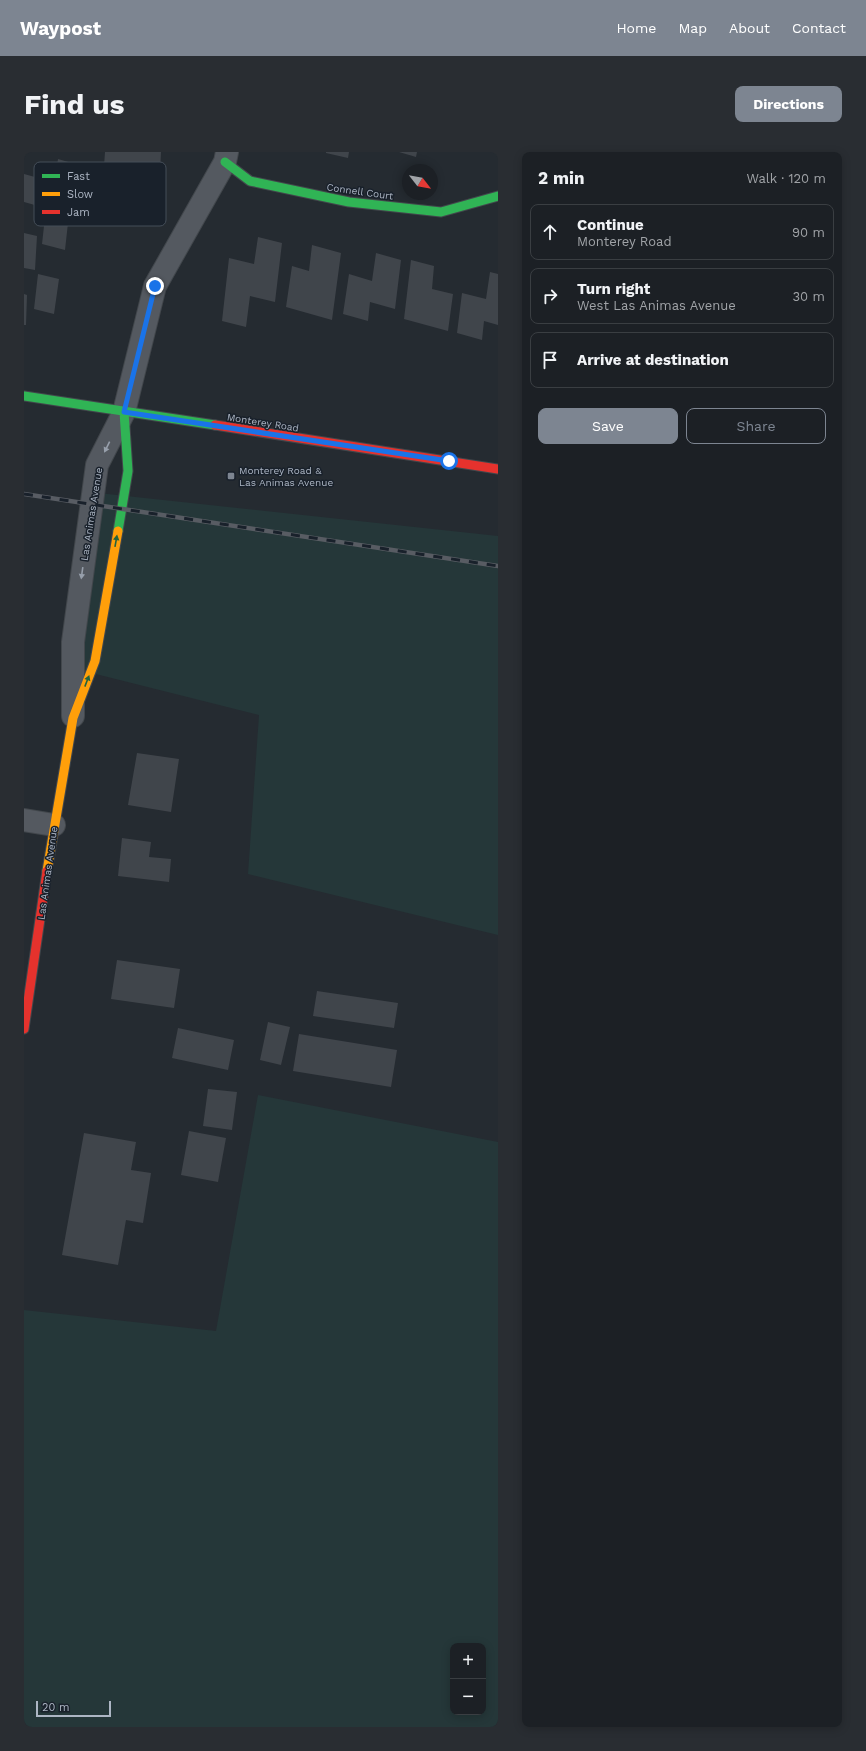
<!DOCTYPE html>
<meta charset="utf-8">
<style>
:root{--surface:#1c2025;--page:#292d32;--text:#f1f3f6;--muted:#a0a3a7;--line:#3a3e42;--accent:#7d8591}
body{margin:0;font-family:"Work Sans",sans-serif;background:var(--page);color:var(--text)}
.controls{position:absolute;right:12px;bottom:12px;display:grid;overflow:hidden;border-radius:8px;box-shadow:0 2px 10px #0003}
.controls button{width:36px;height:36px;display:grid;place-items:center;padding:0;border:0;border-bottom:1px solid var(--line);background:var(--surface);color:var(--text);font:20px sans-serif}
.compass{position:absolute;left:378px;top:12px;width:36px;height:36px;border-radius:50%;background:var(--surface);box-shadow:0 2px 10px #0003;rotate:121deg}
.scale{position:absolute;left:12px;bottom:10px;width:75px;box-sizing:border-box;padding-left:4px;border:2px solid #adb6c4;border-top:0;font-size:11px;line-height:14px;white-space:nowrap;color:#adb6c4;-webkit-text-stroke:3px #19212b;paint-order:stroke}
.stop{position:absolute;width:12px;height:12px;margin:-9px;border:3px solid #1a73e8;border-radius:50%;background:#fff}
.stop.end{background:#1a73e8;border-color:#fff;box-shadow:0 1px 4px #0008}
.list{margin:0;padding:0;list-style:none}
h2{display:flex;justify-content:space-between;align-items:center;height:52px;margin:0;padding:0 16px;font-size:17px}
h2 small{font-size:13px;font-weight:400;color:var(--muted)}
.list li{display:grid;grid-template-columns:26px 1fr auto;gap:12px;align-items:center;box-sizing:border-box;height:56px;margin:0 8px 8px;padding:0 8px;border:1px solid var(--line);border-radius:8px}
.list b{display:block;font-size:15px;white-space:nowrap}
.list p{margin:0;font-size:13px;white-space:nowrap;color:var(--muted)}
.list em{font-size:13px;font-style:normal;color:var(--muted)}
.actions{display:flex;gap:8px;padding:12px 16px}
.actions a{flex:1;padding:9px 0;border:1px solid var(--accent);border-radius:8px;text-align:center;font-size:14px;color:var(--accent)}
.actions .main{background:var(--accent);color:#fff}
.icon{flex:none;width:22px;height:22px;fill:none;stroke:currentColor;stroke-width:2;stroke-linecap:round;stroke-linejoin:round}
.map{position:relative;flex:none;width:474px;height:1575px;overflow:hidden;border-radius:8px}
header{display:flex;align-items:center;gap:24px;box-sizing:border-box;height:56px;padding:0 20px;background:var(--accent);color:#fff}
header strong{font-size:19px}
nav{display:flex;gap:22px;margin-inline-start:auto;font-size:14px}
.intro{display:flex;align-items:center;justify-content:space-between;box-sizing:border-box;height:96px;padding:0 24px}
h1{margin:0;font-size:28px}
.button{padding:10px 18px;border-radius:8px;background:var(--accent);color:#fff;font-size:14px;font-weight:700}
main{display:flex;gap:24px;padding:0 24px}
aside{flex:1;background:var(--surface);border-radius:8px;box-shadow:0 2px 10px #0003}
.map>svg:first-child{display:block}
</style>
<header>
<strong>Waypost</strong>
<nav><a>Home</a><a>Map</a><a>About</a><a>Contact</a></nav>
</header>
<div class="intro"><h1>Find us</h1><a class="button">Directions</a></div>
<main>
<div class="map">
<svg width="474" height="1575" viewBox="0 0 474 1575">
<rect width="100%" height="100%" fill="#252b31"/>
<path fill="#253739" fill-rule="evenodd" d="M65 340 474 384V783L224 722 235 563 40 514Z
M234 943 474 990V1575H0V1158L192 1179ZM429 1494H459V1560H429Z"/>
<path fill="#40454b" d="M81 0H137L136 21 125 19 124 43 108 40 107 64 79 58 80 35 98 38 99 18 80 14Z
M302 0H325L324 6 302 1Z
M375 0H393L392 5Z
M34 7 58 14 54 41 30 34Z
M0 22 22 28 18 55 0 50Z
M21 65 44 71 41 98 18 92Z
M0 81 13 84 11 118 0 116Z
M234 85 258 91 251 150 226 144 222 175 198 169 205 106 230 112Z
M288 93 317 101 308 168 262 155 268 114 285 119Z
M352 101 377 108 371 157 346 150 344 169 319 162 325 122 348 129Z
M387 108 410 114 408 137 429 142 424 179 380 167Z
M466 120 474 122V173L460 169 458 188 433 181 438 141 462 147Z
M14 122 35 127 30 162 10 157Z
M0 142 3 143 2 173H0Z
M113 601 155 607 147 660 104 653Z
M98 686 127 690 125 705 147 707 145 730 94 724Z
M93 808 156 817 150 856 87 847Z
M293 839 374 851 370 876 289 864Z
M244 870 266 875 257 913 236 908Z
M154 876 210 888 204 918 148 906Z
M275 882 373 898 367 935 269 919Z
M184 937 213 940 208 978 179 974Z
M165 979 202 986 194 1030 157 1023Z
M60 981 112 990 107 1018 127 1021 119 1071 102 1068 94 1113 38 1103Z"/>
<g fill="none" stroke-linecap="round" stroke-linejoin="round">
<defs>
<path id="street" d="M49 564V490L73 313 100 260 131 134 201 10 203 0
M0 668 30 673"/>
<path id="fast" d="M201 10 226 29 325 50 417 60 474 44
M0 244 191 273
M94 379 104 319 100 260"/>
<path id="slow" d="M23 719 49 566 71 509 94 379"/>
<path id="jam" d="M191 273 474 317
M0 877 23 719"/>
</defs>
<use href="#street" stroke="#42474c" stroke-width="24"/>
<use href="#fast" stroke="#42474c" stroke-width="11"/>
<use href="#slow" stroke="#42474c" stroke-width="11"/>
<use href="#jam" stroke="#42474c" stroke-width="11"/>
<use href="#street" stroke="#545960" stroke-width="22"/>
<use href="#fast" stroke="#30b455" stroke-width="9"/>
<use href="#slow" stroke="#ff9f0a" stroke-width="9"/>
<use href="#jam" stroke="#e5322d" stroke-width="9"/>
<defs>
<path id="rail" d="M0 342 474 414"/>
</defs>
<use href="#rail" stroke="#585c63" stroke-width="4.5"/>
<use href="#rail" stroke="#19212b" stroke-width="3" stroke-dasharray="9" stroke-linecap="butt"/>
</g>
<defs><path id="oneway-solid" d="M-6-.8H1V-3.2L6.5 0L1 3.2V.8H-6Z"/></defs>
<g fill="#979fab">
<use href="#oneway-solid" transform="translate(83 295) rotate(116)"/>
<use href="#oneway-solid" transform="translate(58 421) rotate(98)"/>
</g>
<g fill="#23633e">
<use href="#oneway-solid" transform="translate(92 389) rotate(-80)"/>
<use href="#oneway-solid" transform="translate(63 529) rotate(-69)"/>
</g>
<g fill="none" stroke-linecap="round" stroke-linejoin="round">
<path stroke="#1a73e8" stroke-width="5" d="M131 134 100 260 425 309"/>
</g>
<rect fill="#7d8591" stroke="#19212b" stroke-width="1.5" x="203" y="320" width="8" height="8" rx="2"/>
<g text-anchor="middle" stroke-width="3" stroke-linejoin="round" paint-order="stroke">
<g font-size="10" fill="#adb6c4" stroke="#19212b">
<text transform="translate(336 39) rotate(8)" y="4">Connell Court</text>
<text transform="translate(239 270) rotate(9)" y="4">Monterey Road</text>
<text transform="translate(67 362) rotate(-81)" y="4">Las Animas Avenue</text>
<text transform="translate(23 721) rotate(-82)" y="4">Las Animas Avenue</text>
</g>
<g font-size="10" fill="#adb6c4" stroke="#19212b" text-anchor="start">
<text x="215" y="322">Monterey Road &amp;<tspan x="215" dy="12">Las Animas Avenue</tspan></text>
</g>
</g>
<rect x="10" y="10" width="132" height="64" rx="6" fill="#19212b" stroke="#454e59" stroke-width="1"/>
<rect x="18" y="22" width="18" height="4" fill="#30b455"/>
<rect x="18" y="40" width="18" height="4" fill="#ff9f0a"/>
<rect x="18" y="58" width="18" height="4" fill="#e5322d"/>
<g font-size="11" fill="#adb6c4">
<text x="43" y="28">Fast</text>
<text x="43" y="46">Slow</text>
<text x="43" y="64">Jam</text>
</g>
</svg>
<div class="controls">
<button>+</button>
<button>−</button>
</div>
<svg class="compass" viewBox="-18 -18 36 36"><path d="M0-13l5 13h-10z" fill="#e53935"/><path d="M0 13l5-13h-10z" fill="#a0a3a7"/></svg>
<div class="scale">20 m</div>
<div class="stop" style="left:425px;top:309px"></div>
<div class="stop end" style="left:131px;top:134px"></div>
</div>
<aside>
<h2>2 min<small>Walk · 120 m</small></h2>
<ul class="list">
<li><svg class="icon" aria-label="ahead" viewBox="0 0 24 24"><path d="M12 20V5M6 11l6-6 6 6"/></svg><div><b>Continue</b><p>Monterey Road</p></div><em>90 m</em></li>
<li><svg class="icon" aria-label="right" viewBox="0 0 24 24"><path d="M7 20v-9h11M14 6l5 5-5 5"/></svg><div><b>Turn right</b><p>West Las Animas Avenue</p></div><em>30 m</em></li>
<li><svg class="icon" aria-label="arrive" viewBox="0 0 24 24"><path d="M6 21V4h12l-3 4 3 4H6"/></svg><div><b>Arrive at destination</b></div></li>
</ul>
<div class="actions"><a class="main">Save</a><a>Share</a></div>
</aside>
</main>
